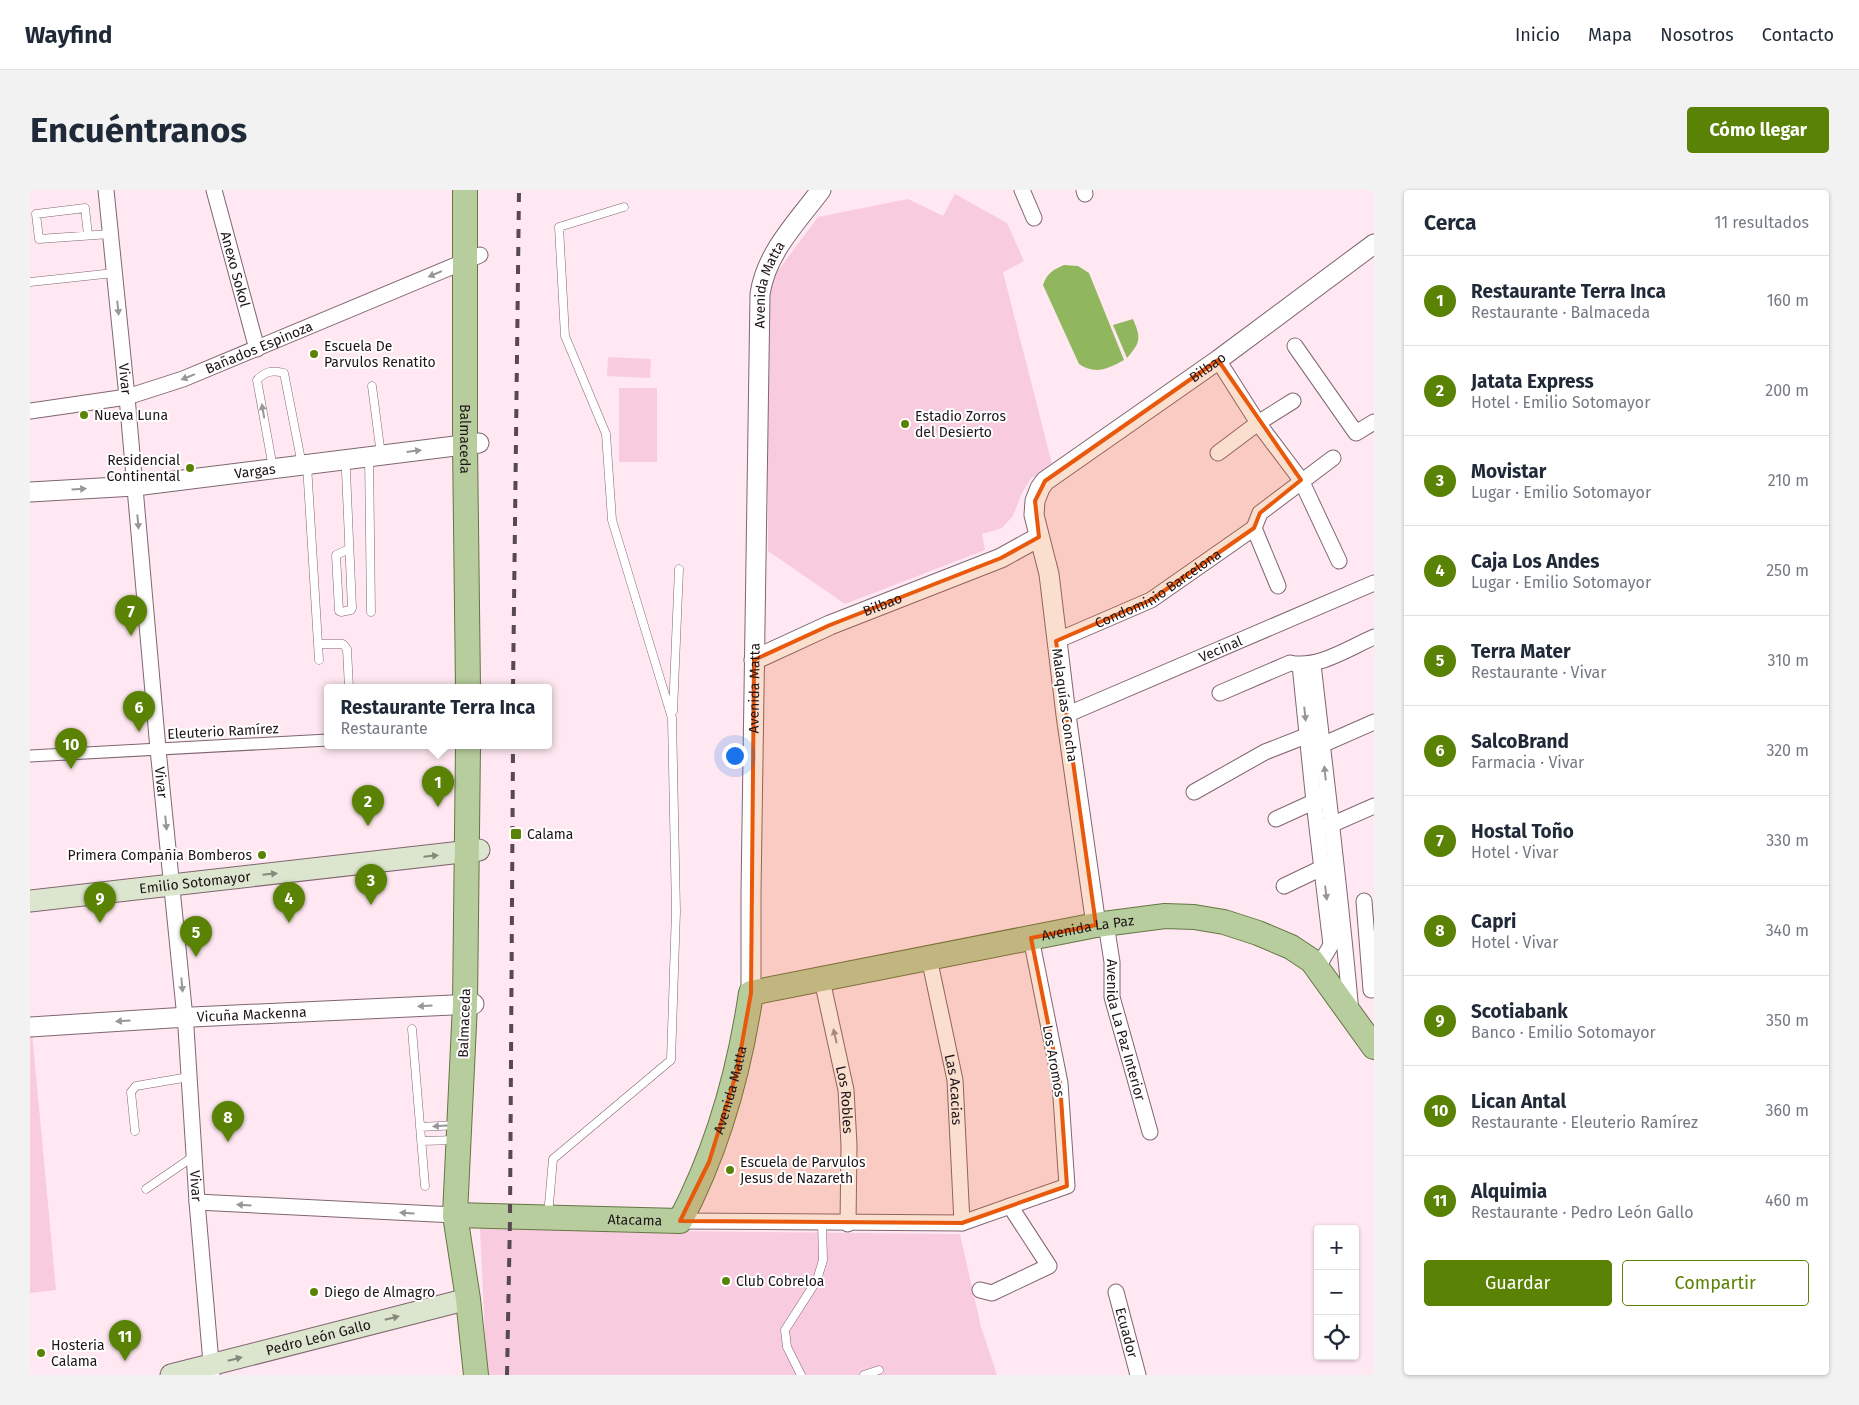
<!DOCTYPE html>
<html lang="es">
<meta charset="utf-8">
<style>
:root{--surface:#fff;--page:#f2f2f3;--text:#1f2937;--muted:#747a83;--line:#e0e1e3;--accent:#5a8204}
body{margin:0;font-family:"Fira Sans",sans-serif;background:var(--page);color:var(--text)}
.controls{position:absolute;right:15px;bottom:15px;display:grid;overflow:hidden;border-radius:5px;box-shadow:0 1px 4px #0004}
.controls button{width:45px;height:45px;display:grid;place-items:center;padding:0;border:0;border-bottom:1px solid var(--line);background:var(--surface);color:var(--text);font:25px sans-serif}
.you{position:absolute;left:704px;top:565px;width:18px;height:18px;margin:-12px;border:4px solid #fff;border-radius:50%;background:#1a73e8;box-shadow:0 0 0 8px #1a73e833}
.badge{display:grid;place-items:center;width:32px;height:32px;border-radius:50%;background:var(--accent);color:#fff;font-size:16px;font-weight:700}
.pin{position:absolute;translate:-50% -41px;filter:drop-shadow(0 1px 2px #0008)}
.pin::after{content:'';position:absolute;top:26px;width:18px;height:15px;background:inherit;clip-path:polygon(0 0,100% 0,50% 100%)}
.popup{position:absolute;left:294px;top:494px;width:228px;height:65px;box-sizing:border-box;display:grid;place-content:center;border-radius:5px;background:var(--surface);filter:drop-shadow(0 1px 4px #0005);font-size:16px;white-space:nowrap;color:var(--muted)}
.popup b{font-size:19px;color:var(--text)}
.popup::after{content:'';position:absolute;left:50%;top:100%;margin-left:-10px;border:10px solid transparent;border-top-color:var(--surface)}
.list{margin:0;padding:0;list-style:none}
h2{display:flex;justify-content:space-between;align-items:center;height:65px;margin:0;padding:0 20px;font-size:21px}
h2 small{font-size:16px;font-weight:400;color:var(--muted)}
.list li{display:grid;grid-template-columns:32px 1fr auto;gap:15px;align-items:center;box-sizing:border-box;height:90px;padding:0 20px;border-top:1px solid var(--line)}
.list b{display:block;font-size:19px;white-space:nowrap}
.list p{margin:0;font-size:16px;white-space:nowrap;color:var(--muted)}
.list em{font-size:16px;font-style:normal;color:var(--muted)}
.actions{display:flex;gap:10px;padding:15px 20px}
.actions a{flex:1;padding:11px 0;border:1px solid var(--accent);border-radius:5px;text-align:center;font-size:18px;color:var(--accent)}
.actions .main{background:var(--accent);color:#fff}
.icon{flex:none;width:28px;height:28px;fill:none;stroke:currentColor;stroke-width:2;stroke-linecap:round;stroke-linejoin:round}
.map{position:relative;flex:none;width:1344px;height:1185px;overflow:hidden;border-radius:5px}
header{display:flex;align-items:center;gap:30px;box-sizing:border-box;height:70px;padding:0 25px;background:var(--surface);border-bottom:1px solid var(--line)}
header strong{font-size:24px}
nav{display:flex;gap:28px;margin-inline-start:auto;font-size:18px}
.intro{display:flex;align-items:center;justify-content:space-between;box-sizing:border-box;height:120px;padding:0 30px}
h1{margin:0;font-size:35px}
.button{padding:12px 22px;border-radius:5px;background:var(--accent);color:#fff;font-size:18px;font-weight:700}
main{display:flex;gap:30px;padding:0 30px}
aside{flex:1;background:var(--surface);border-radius:5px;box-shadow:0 1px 4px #0004}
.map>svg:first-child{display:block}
</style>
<header>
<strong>Wayfind</strong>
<nav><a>Inicio</a><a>Mapa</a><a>Nosotros</a><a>Contacto</a></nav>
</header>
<div class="intro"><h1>Encuéntranos</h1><a class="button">Cómo llegar</a></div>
<main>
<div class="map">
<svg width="1344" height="1185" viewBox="0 0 1344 1185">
<rect width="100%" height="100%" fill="#ffe8f1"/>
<path fill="#f9cbdf" d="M925 4 977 33 994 71 973 82 1022 274V278L1001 288 991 305 983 326 972 338 952 344 955 360 815 414 738 361V105L747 82 788 27 878 9 913 26Z
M578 167 621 169 620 188 577 186Z
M589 198H627V272H589Z
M0 842H2L26 1100 0 1103Z
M450 1039 930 1044 951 1137 967 1185H457Z"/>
<path fill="#91b75e" d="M1034 75 1048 76 1059 83 1094 170C1078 179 1065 185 1049 174L1013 95C1017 83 1023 80 1034 75Z
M1103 129C1111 148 1111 152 1097 168L1083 135Z"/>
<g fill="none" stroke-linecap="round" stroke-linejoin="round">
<defs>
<path id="service" d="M58 45 55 18 6 24 9 49 80 44
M0 92 84 83
M342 196 351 265
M339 266 341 422
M315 269 316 281 322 418 321 420 311 422 309 421 306 365 319 359
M277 275 289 470
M243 278 227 190C236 181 242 180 254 183L272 275
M288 454H313L317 459 319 498
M643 521 649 379
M382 839 395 996
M390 937 428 935
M105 941 101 902 106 896 159 887
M391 951 427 950
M116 999 164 966
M518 1025 523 969 641 870 646 721 642 528 582 330 576 244 535 146 529 37 594 17
M771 1185 757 1157 755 1140 787 1090 793 1070 792 1033
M834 1185 849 1180"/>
<path id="pedestrian" d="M0 566 298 550"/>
<g id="minor">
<path id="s1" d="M76 0 97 207 128 559 156 838 167 1012 182 1184"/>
<path id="s2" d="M184 0 227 159"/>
<path d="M992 0 1004 28"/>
<path d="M1054 0 1055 4"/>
<path d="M1265 156 1326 243 1344 232"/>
<path d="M1188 170 1228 233 1271 290 1309 371"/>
<path id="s3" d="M0 221 97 207 153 189 450 65"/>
<path d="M1188 263 1228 233 1263 211"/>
<path d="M1224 338 1248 396"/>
<path id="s4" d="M1026 451 1121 410 1224 338 1230 323 1303 268"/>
<path d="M1283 474C1296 590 1311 706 1321 823"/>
<path d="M1270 475 1284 612 1301 755 1288 777"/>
<path d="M1190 503 1260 473C1288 479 1319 458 1344 447"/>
<path id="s5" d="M1036 525 1344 393"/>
<path d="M1285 558 1344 532"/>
<path d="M1164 602 1235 562 1286 542"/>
<path d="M1246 629 1292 608"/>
<path d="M1294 638 1344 616"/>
<path d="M1254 696 1300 674"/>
<path d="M1334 711 1341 800 1344 798"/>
<path id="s6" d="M1076 734 1082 772V807L1120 942"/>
<path id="s7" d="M899 768 925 890 932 1033"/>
<path id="s8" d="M792 790 816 900 819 955 818 1034"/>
<path d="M167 1012 425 1025"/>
<path d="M650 1031 932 1033 1037 996 1030 893 1001 748"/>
<path d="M950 1100 962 1103 1019 1076 980 1016"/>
<path id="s9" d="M1086 1102 1108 1185"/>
</g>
<g id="tertiary">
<path id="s10" d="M0 302 105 296 449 253"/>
<path id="s11" d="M724 470 800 435 971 368 1009 347"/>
<path id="s12" d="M1066 735 1036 525 1019 384 1004 325 1005 311 1010 298 1015 291 1188 170 1344 54"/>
<path id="s13" d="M721 803V702L730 104C736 63 767 32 791 0"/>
<path id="s14" d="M0 837 141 828 444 814"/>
</g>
<g id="secondary">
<path id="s15" d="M0 711 449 660"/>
<path id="s16" d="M141 1185 438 1109"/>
</g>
<g id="primary">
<path id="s17" d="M435 0V254L438 498"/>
<path d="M438 556 435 814 425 1025 438 1109 446 1185"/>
<path id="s18" d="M425 1025 650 1031C688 959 709 884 721 803L1066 735 1135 726 1164 727 1194 732 1228 743 1261 757 1282 771 1344 857"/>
</g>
</defs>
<use href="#service" stroke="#7f6670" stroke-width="9"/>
<use href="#pedestrian" stroke="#7f6670" stroke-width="13"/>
<use href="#minor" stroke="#7f6670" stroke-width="17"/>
<use href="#tertiary" stroke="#7f6670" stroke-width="21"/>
<use href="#secondary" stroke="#7f6670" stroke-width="23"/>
<use href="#primary" stroke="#647644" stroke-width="26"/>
<use href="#service" stroke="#fff" stroke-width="8"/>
<use href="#pedestrian" stroke="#fff" stroke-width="11"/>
<use href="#minor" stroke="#fff" stroke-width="15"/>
<use href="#tertiary" stroke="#fff" stroke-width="19"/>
<use href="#secondary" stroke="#dce6ce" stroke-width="21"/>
<use href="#primary" stroke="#b8cd9d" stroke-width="24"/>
<path stroke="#56494f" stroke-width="4" stroke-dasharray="9 9" stroke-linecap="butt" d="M483 498 489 0
M477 1185 480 1028 483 556"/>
</g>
<defs><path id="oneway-solid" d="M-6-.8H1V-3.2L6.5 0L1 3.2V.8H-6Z" transform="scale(1.25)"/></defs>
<g fill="#9a9598">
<use href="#oneway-solid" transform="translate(405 84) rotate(157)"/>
<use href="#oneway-solid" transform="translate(88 118) rotate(84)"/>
<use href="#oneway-solid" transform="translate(158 187) rotate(158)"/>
<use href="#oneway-solid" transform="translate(233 221) rotate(-100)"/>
<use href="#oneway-solid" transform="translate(384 261) rotate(-7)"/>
<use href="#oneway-solid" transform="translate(49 299) rotate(-3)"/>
<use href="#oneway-solid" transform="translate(108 332) rotate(85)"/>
<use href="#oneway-solid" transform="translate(1275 524) rotate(84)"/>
<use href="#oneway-solid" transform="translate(1295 583) rotate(-96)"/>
<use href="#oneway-solid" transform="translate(136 633) rotate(84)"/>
<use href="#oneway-solid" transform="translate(1296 703) rotate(83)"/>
<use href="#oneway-solid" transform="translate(152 795) rotate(85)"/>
<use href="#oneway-solid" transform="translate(395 816) rotate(177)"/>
<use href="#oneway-solid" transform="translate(93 831) rotate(176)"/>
<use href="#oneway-solid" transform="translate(805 846) rotate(-103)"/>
<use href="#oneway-solid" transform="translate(410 936) rotate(177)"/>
<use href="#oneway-solid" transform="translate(214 1015) rotate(-177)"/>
<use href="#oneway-solid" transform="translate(377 1023) rotate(-177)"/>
</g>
<g fill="#86887d">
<use href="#oneway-solid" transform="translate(401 666) rotate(-6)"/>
<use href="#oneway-solid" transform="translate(240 684) rotate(-6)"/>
<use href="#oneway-solid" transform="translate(362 1128) rotate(-14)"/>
<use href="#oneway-solid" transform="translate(205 1169) rotate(-14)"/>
</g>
<path fill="#e8590c" fill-opacity="0.2" stroke="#e8590c" stroke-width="4" stroke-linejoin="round" d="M1188 170 1271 290 1230 323 1224 338 1121 410 1026 451 1066 735 1001 748 1030 893 1037 996 932 1033 650 1031 679 972 707 881 721 803 724 470 800 435 971 368 1009 347 1005 311 1015 291Z"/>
<g fill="#5a8204" stroke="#fff" stroke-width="2">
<circle cx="284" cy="164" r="5"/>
<circle cx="54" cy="225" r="5"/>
<circle cx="875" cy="234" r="5"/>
<circle cx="160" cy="278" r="5"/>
<rect x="480" y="638" width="12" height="12" rx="2.5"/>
<circle cx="232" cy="665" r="5"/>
<circle cx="700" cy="980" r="5"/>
<circle cx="696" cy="1091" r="5"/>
<circle cx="284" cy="1102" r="5"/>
<circle cx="11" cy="1163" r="5"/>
</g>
<g text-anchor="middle" stroke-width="4" stroke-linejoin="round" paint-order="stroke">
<g font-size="14" fill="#1e1419" stroke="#fff">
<text dy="5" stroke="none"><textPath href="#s2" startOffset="82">Anexo Sokol</textPath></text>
<text dy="5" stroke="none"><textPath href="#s13" startOffset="710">Avenida Matta</textPath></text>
<text dy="5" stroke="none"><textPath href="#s3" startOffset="239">Bañados Espinoza</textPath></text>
<text dy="5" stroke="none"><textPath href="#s12" startOffset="650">Bilbao</textPath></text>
<text dy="5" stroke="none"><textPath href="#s1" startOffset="190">Vivar</textPath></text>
<text dy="5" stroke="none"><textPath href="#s17" startOffset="249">Balmaceda</textPath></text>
<text dy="5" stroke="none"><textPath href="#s10" startOffset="226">Vargas</textPath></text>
<text dy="5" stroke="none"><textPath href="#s4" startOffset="115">Condominio Barcelona</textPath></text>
<text dy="5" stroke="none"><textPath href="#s11" startOffset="140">Bilbao</textPath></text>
<text dy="5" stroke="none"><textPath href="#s5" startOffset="168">Vecinal</textPath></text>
<text dy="5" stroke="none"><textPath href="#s13" startOffset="305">Avenida Matta</textPath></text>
<text transform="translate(1035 515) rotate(82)" y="5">Malaquías Concha</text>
<text transform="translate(193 541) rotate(-3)" y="5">Eleuterio Ramírez</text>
<text dy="5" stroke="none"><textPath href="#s1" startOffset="595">Vivar</textPath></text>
<text dy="5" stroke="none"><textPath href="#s15" startOffset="166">Emilio Sotomayor</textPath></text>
<text dy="5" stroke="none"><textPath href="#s18" startOffset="808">Avenida La Paz</textPath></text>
<text dy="5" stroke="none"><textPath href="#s14" startOffset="222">Vicuña Mackenna</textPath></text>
<text transform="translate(434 833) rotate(-88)" y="5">Balmaceda</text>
<text dy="5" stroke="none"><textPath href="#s6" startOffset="108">Avenida La Paz Interior</textPath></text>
<text transform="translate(1024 871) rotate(80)" y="5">Los Aromos</text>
<text dy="5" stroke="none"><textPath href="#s18" startOffset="366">Avenida Matta</textPath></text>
<text dy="5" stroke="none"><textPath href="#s7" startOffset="134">Las Acacias</textPath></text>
<text dy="5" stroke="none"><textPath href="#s8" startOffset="122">Los Robles</textPath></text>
<text dy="5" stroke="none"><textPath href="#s1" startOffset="1000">Vivar</textPath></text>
<text dy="5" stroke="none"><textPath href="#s18" startOffset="180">Atacama</textPath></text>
<text dy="5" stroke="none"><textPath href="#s9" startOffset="42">Ecuador</textPath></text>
<text dy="5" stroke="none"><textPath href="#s16" startOffset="152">Pedro León Gallo</textPath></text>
</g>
<g font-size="14" fill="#1e1419" stroke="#fff" text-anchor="start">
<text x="294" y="161">Escuela De<tspan x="294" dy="16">Parvulos Renatito</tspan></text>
<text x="64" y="230">Nueva Luna</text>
<text x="885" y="231">Estadio Zorros<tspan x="885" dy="16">del Desierto</tspan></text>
<text x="150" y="275" text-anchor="end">Residencial<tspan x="150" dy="16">Continental</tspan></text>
<text x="497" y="649">Calama</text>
<text x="222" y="670" text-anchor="end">Primera Compañia Bomberos</text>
<text x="710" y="977">Escuela de Parvulos<tspan x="710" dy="16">Jesus de Nazareth</tspan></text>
<text x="706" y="1096">Club Cobreloa</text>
<text x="294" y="1107">Diego de Almagro</text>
<text x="21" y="1160">Hosteria<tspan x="21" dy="16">Calama</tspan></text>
</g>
</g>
</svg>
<div class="controls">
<button>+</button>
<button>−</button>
<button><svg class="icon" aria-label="locate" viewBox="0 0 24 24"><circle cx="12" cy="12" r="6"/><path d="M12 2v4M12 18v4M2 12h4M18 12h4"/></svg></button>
</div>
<div class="you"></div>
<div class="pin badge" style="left:408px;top:617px">1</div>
<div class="popup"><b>Restaurante Terra Inca</b>Restaurante</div>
<div class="pin badge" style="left:338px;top:636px">2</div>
<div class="pin badge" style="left:341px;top:715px">3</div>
<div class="pin badge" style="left:259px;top:733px">4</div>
<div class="pin badge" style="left:166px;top:767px">5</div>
<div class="pin badge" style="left:109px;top:542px">6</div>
<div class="pin badge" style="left:101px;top:446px">7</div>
<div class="pin badge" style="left:198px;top:952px">8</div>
<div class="pin badge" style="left:70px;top:733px">9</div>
<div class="pin badge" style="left:41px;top:579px">10</div>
<div class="pin badge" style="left:95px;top:1171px">11</div>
</div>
<aside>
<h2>Cerca<small>11 resultados</small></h2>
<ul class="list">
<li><span class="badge">1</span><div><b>Restaurante Terra Inca</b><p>Restaurante · Balmaceda</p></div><em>160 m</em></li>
<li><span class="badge">2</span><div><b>Jatata Express</b><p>Hotel · Emilio Sotomayor</p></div><em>200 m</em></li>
<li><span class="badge">3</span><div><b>Movistar</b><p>Lugar · Emilio Sotomayor</p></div><em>210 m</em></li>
<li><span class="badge">4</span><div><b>Caja Los Andes</b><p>Lugar · Emilio Sotomayor</p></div><em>250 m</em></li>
<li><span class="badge">5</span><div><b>Terra Mater</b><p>Restaurante · Vivar</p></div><em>310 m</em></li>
<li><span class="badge">6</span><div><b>SalcoBrand</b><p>Farmacia · Vivar</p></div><em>320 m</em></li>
<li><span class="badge">7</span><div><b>Hostal Toño</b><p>Hotel · Vivar</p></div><em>330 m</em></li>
<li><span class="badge">8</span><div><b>Capri</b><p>Hotel · Vivar</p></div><em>340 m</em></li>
<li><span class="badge">9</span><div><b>Scotiabank</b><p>Banco · Emilio Sotomayor</p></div><em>350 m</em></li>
<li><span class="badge">10</span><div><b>Lican Antal</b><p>Restaurante · Eleuterio Ramírez</p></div><em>360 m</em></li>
<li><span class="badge">11</span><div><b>Alquimia</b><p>Restaurante · Pedro León Gallo</p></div><em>460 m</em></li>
</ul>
<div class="actions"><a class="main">Guardar</a><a>Compartir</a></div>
</aside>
</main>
